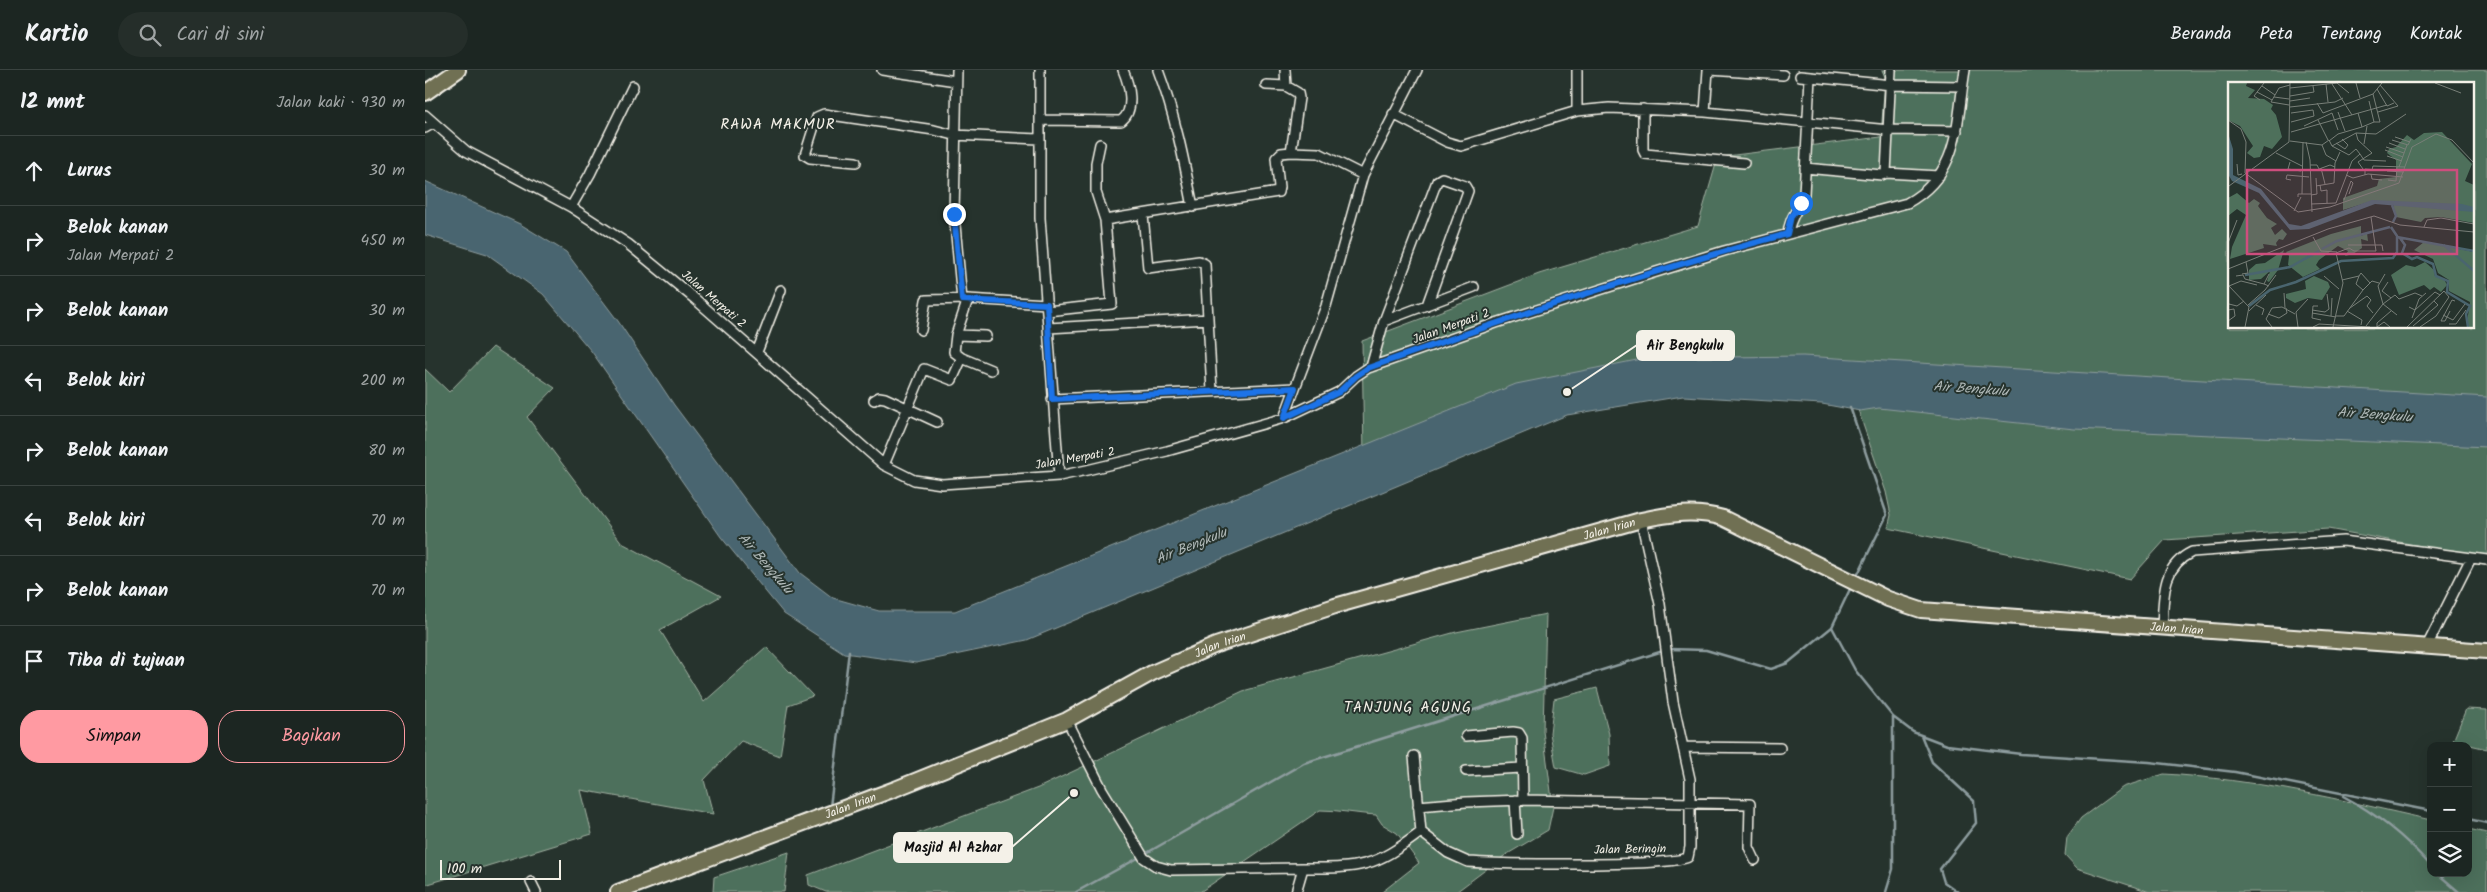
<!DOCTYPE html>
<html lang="id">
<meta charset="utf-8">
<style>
:root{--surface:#1c2622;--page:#252e2a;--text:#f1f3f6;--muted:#a0a5a5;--line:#3a4340;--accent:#ff9aa2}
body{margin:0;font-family:Kalam,sans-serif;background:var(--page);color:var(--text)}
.controls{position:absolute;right:15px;bottom:15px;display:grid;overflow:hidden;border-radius:10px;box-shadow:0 5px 20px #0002}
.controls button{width:45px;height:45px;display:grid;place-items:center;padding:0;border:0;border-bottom:1px solid var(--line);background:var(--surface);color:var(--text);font:25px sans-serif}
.scale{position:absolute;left:15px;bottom:12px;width:121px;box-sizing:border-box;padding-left:5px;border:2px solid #f4f1e8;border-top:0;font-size:14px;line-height:18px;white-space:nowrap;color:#f4f1e8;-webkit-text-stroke:4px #26332d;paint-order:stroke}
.stop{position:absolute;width:15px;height:15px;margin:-11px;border:4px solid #1a73e8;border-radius:50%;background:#fff}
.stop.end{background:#1a73e8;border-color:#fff;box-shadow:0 1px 5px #0008}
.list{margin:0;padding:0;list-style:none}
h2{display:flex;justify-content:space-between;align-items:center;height:65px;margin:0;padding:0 20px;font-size:21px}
h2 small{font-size:16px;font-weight:400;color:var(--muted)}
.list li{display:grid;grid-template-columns:32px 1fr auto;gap:15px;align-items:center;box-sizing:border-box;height:70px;padding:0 20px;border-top:1px solid var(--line)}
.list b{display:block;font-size:19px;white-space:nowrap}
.list p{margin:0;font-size:16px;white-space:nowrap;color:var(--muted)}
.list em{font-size:16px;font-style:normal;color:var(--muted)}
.actions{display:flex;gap:10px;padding:15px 20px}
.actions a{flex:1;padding:11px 0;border:1px solid var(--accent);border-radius:20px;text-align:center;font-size:18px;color:var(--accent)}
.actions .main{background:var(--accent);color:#111}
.icon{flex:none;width:28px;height:28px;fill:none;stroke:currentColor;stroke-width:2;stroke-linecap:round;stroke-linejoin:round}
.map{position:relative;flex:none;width:2062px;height:822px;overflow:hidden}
header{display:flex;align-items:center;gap:30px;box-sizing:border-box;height:70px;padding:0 25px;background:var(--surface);border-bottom:1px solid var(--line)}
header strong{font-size:24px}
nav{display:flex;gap:28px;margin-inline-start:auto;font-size:18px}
.search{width:350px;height:45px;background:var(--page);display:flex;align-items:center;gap:12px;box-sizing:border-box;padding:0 18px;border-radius:28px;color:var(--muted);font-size:19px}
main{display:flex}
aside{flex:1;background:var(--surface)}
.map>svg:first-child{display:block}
</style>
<header>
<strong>Kartio</strong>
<div class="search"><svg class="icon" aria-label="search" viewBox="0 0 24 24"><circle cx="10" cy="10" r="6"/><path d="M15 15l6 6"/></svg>Cari di sini</div>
<nav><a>Beranda</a><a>Peta</a><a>Tentang</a><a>Kontak</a></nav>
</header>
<main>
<aside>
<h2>12 mnt<small>Jalan kaki · 930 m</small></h2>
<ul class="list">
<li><svg class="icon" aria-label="ahead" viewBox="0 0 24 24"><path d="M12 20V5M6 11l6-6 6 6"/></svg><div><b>Lurus</b></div><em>30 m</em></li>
<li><svg class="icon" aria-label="right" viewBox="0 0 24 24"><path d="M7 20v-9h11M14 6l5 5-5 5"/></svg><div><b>Belok kanan</b><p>Jalan Merpati 2</p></div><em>450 m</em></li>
<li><svg class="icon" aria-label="right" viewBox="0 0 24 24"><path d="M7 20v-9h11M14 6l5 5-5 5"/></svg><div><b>Belok kanan</b></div><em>30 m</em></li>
<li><svg class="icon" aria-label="left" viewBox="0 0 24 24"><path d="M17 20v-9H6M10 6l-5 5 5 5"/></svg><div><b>Belok kiri</b></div><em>200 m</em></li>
<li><svg class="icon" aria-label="right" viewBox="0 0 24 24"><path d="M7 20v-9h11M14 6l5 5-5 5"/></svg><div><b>Belok kanan</b></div><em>80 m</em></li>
<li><svg class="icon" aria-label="left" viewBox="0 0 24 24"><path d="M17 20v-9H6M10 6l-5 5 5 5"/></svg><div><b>Belok kiri</b></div><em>70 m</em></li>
<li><svg class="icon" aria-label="right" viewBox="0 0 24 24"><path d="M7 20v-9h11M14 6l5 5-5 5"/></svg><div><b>Belok kanan</b></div><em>70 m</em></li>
<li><svg class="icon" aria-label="arrive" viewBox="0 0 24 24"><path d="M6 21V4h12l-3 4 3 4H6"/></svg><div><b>Tiba di tujuan</b></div></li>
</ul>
<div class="actions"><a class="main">Simpan</a><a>Bagikan</a></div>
</aside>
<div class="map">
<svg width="2062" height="822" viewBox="0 0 2062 822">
<rect width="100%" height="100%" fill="#26332d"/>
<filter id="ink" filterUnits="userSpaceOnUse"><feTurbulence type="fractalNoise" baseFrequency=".02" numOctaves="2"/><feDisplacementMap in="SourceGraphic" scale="10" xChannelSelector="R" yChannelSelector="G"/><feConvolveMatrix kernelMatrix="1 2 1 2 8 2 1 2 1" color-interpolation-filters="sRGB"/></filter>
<g filter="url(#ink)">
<path fill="#4e705b" stroke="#a1b0a2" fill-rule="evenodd" d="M1457 0H2062V488L1903 459 1740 470 1705 509 1463 458 1466 445 1461 422 1428 325 1389 294 939 386 937 271 1114 204 1273 156 1293 87 1456 67 1460 7ZM1804 14H2048V258H1804Z
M68 277 130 318 102 347 197 473 296 526 235 560 279 632 341 577 388 626 363 635 355 686 316 671 279 710 288 744 156 720 167 764 0 815V299L24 322Z
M1121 544 1118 661 1128 737 1123 760 1079 786 1031 822H957L994 793 972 763 957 754 951 745C932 744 915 740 895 740L775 822H401L384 815 383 805 613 718 818 621 1031 562Z
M1172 618 1184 664 1185 696 1159 705 1131 697 1125 663 1129 629Z
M2041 639 2062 640V679L2028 671Z
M1739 704C1830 709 1917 730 2006 750V803H2043V759L2062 763V822H1725L1652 798 1640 785 1642 767 1656 748 1698 717Z
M364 782 359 822H288L289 807Z"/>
<path fill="#4a656f" stroke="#8e9d9f" d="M0 111 95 154 141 182 193 251 249 335 375 503 408 528 454 541H530L1091 314 1222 288 1378 286 2062 327V377L1649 359 1454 338 1435 341 1397 334 1258 326 1142 345 602 570 491 593 419 583 359 544 296 467 167 282 118 224 62 184 0 165Z"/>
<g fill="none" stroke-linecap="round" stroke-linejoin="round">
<path stroke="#8e9d9f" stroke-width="2.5" d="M1425 337 1462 445 1431 508
M1407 557 1430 600 1468 647V799L1461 822
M1243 579 1281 580 1346 599 1363 593 1407 557 1426 517
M1468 647 1488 662 1522 675 1596 684 1724 692 1810 702 2006 741
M1496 665 1507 692 1549 731 1551 753 1515 799 1519 812 1533 822
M1918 726C1952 744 1980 767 2006 796
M405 737 424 581
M2043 749 2062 753
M720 784 879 693 1238 581
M2012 803 2034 822
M651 822 715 787"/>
<defs>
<path id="street" d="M457 0 531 11
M532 0 529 144 537 230
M615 0V148L634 406
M733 0C750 45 759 90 768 137
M1152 0V41
M1285 0 1358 5
M1375 6 1467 15 1537 16
M841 15 861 16
M1218 39V80L1220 84 1319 93
M1280 42 1283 0
M968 44 1022 72 1036 76 1152 41 1184 38 1280 42 1464 60 1532 61
M0 45 41 81 146 137 203 174 270 229 459 395 489 410 517 414 634 406 662 400 742 381 859 348 914 322 931 306 943 298 1071 253 1212 208 1299 181 1482 133C1536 103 1531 54 1540 0
M615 50 696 51C711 40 704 14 698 0
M0 58 9 53
M866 82 894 83 938 105
M431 92 385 88 380 85 392 47 399 44 509 60 529 65 614 69
M1380 98 1457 105 1461 103 1466 0
M1461 103 1514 106
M146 137 165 104 208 16
M718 145 723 198 774 191 780 194 787 321
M680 150 853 122 854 117 851 88 856 83 866 82 874 28 873 23 861 16 860 0
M1363 164C1364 148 1374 139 1379 124L1385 7
M543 229 531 265 561 266
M622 241 687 234 680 150 671 122V93L675 74
M959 251 1049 217
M623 258 783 249
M496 260 501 230 543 229 622 234
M332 282 356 220
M537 288 566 300
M946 297 959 251 1012 111 1017 108 1040 116 1043 121 1002 235
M627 329 870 318 901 236 938 105 992 0
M449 330 454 327 460 328 512 352
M859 348 870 318
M459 395 499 299 527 310 537 288 529 282 531 265
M1737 557C1739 526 1736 497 1767 482L1918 471 2062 490
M2002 576 2046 488
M642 650 677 719 719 788 731 796 746 800 878 798
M1041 666 1088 662 1094 663 1097 668 1098 730
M1258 677 1355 678
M989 686 996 762
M1041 701 1097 698
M1090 730 1092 764
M993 736 1041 732 1098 730 1325 734 1324 777 1330 790
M106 812 111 822
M871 822 878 798C937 798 948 798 996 762L1023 783 1043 792C1071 794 1248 797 1263 787L1265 777V709L1248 632 1235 534 1216 450"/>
<g id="primary">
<path d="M0 23 33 0"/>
<path id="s1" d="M193 822 470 719 642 650 727 603 791 575 910 536 1216 450C1244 444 1270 440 1298 448L1463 529 1496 540 2062 581"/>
</g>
</defs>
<use href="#street" stroke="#f4f1e8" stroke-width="12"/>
<use href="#primary" stroke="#f4f1e8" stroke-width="18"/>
<use href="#street" stroke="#26332d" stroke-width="9"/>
<use href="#primary" stroke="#707052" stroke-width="14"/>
</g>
</g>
<g fill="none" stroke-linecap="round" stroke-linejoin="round" filter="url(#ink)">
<path stroke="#1a73e8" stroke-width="6" d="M529 144 537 230 622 234 627 329 870 318 859 348 914 322 931 306 943 298C1081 249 1220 202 1362 164L1366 146 1376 133"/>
</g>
<g text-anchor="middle" stroke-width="4" stroke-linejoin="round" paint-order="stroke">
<g font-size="12" fill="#f4f1e8" stroke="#26332d">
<text transform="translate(289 229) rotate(41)" y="4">Jalan Merpati 2</text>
<text transform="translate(1026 256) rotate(-20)" y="4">Jalan Merpati 2</text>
<text transform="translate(650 388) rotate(-10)" y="4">Jalan Merpati 2</text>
<text dy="4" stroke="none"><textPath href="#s1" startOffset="1058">Jalan Irian</textPath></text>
<text dy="4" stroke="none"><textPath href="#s1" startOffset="1649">Jalan Irian</textPath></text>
<text dy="4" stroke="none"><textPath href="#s1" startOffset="652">Jalan Irian</textPath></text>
<text dy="4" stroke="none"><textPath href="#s1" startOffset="248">Jalan Irian</textPath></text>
<text transform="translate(1205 779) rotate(-1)" y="4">Jalan Beringin</text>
</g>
<g font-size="14" font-style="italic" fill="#b0b9b8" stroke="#26332d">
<text transform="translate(1546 318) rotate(4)" y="5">Air Bengkulu</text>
<text transform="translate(1950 344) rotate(4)" y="5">Air Bengkulu</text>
<text transform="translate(766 475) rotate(-22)" y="5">Air Bengkulu</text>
<text transform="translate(341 493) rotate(49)" y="5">Air Bengkulu</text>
</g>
<g font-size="15" letter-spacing="1" fill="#f4f1e8" stroke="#26332d">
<text x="353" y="59">RAWA MAKMUR</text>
<text x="983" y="642">TANJUNG AGUNG</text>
</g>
</g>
<g transform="translate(1803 12)">
<rect width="246" height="246" fill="#26332d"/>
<path d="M0 1H19L18 4 27 8 20 16 36 17 45 23 43 27 48 33 54 55 44 67 36 64 32 75 26 76 19 71 25 64 12 44 0 38ZM214 50 244 82 237 99 246 103V141L213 135 197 136 193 140 168 135 165 122 141 120 115 128V116L149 104 151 97 168 95V78L159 71 161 67 168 65 179 53 186 58 196 51ZM9 111 21 121 26 117 32 121 30 124 39 136 49 142 43 146 47 153 54 147 59 152 55 158 51 157 48 161 49 164 35 162 36 166 2 177 4 165 18 133 9 127 0 134V116ZM133 144V154L139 151 140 159 133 157 134 166 125 172 117 174 120 169 110 164 91 178 88 183 92 187 75 195 60 183 61 174 58 170 103 152ZM196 160 246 170V245H241L239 240 242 220 221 209V198L210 191 205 177 186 168ZM56 168 50 188 41 200 39 199 42 189 33 197 21 198V188L28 182 37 181ZM197 180 206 188 207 194 216 197 219 203 213 210 206 205 202 208 196 203 171 213 163 193 178 183 187 185ZM86 194 100 200 102 205 94 218 80 216 67 221 58 216V212L78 207 77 199Z" fill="#4e705b"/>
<path d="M0 51 5 67V93L33 107 61 142 73 144 144 118 234 122 246 125V130L147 122 81 147 62 148 31 111 4 99 0 92Z" fill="#4a656f"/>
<path fill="none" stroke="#4a656f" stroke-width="2.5" d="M164 123 168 134 165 140M169 155 246 169M172 156 177 163 174 171 184 177 189 175 205 182 208 194 220 199 219 210 242 224 238 232 240 245M216 163 246 189M94 167 109 159 162 145M17 193 62 185 91 169M21 224 42 208 68 200 113 179 165 176 169 170V154L163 145"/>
<path fill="none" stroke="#787f78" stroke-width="1" d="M109 1 121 11M128 1 132 16M207 1 233 11M98 2 100 20M104 2 124 33M34 4 47 13M62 6 109 1M149 7 159 24 166 21M29 10 44 18M145 12 152 40H146M62 14 86 10 85 4M46 15 61 17M32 18 26 14 36 1M62 19 82 16M89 21 95 31 145 12 154 1M61 23 43 20 51 6 62 3M62 25 107 20 115 16M110 30 117 49M150 30 170 24 152 3M63 31 85 28 86 34 63 40M0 38 13 47 18 60 17 91 70 130 102 125 171 101 184 65 208 52 224 58 246 81M90 38 100 58M76 44 104 31 110 48M134 45 146 40 141 19M63 50 159 23M128 51 130 58 144 71 130 80 135 87M167 55 182 60M164 58 180 63 183 57M62 59 94 63 101 58 104 64 128 51 148 52 178 32M101 59 110 52 134 45 130 31M78 60 82 78 84 130M108 61 117 67 120 63 114 57M161 61 177 67M136 62 139 44M94 63 98 73 108 79M104 64 121 73 128 67 132 72M158 65 176 71M157 68 175 75M48 71 74 84M159 74 174 79M62 80 60 87 73 89M9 82 10 93 14 92M82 83H89L91 87 102 83 107 85M171 85 179 63M93 86 97 102M144 88 145 84 177 85M159 89 176 90M143 92 144 97 154 98M118 93 125 96 140 92 175 95M137 93V87L150 88M63 98 58 97 59 93 81 95M160 98 168 99 169 85M92 103 93 109 99 108V121M1 104 61 60 62 1M88 104 106 101 107 81 112 70M74 112 75 60M83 113 89 112 88 96M70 115V112H83M116 118 123 99 125 101 121 112M83 122 108 121 124 79 132 72 136 78 158 79M66 129 73 115M196 145 199 138 213 136 246 142M85 155 93 169 109 170M0 161 9 138M120 163H154L155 169M0 187 100 147 146 134 172 143 246 150M14 192 20 191 18 180M8 194 15 193 17 197 36 202M96 194 111 207M131 194 133 191 142 201M114 198 131 194 128 202 135 208 144 199 151 201M160 200 154 209 163 216M0 203 21 225 17 245M1 204 13 199 29 203M41 204 36 202 41 192M56 211 57 226M1 222 9 224 16 219M155 222 167 213 171 217 187 211 194 214M155 222 169 233M20 223 37 208 48 193M28 223 36 227 34 233M90 224H85L84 236 93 238M181 225 187 228 191 217 198 211M122 226 139 214 143 218 139 224 145 231M0 228 6 227 7 234 0 239M84 228 97 230 101 227 99 212M21 229 38 213M119 229 134 238 133 243M84 231 108 235M40 232 51 236 59 231 58 226M215 233 225 238 237 222M103 234 104 216M108 234H116L135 208M184 236 187 228 207 210 212 213M213 239 224 218 227 219M213 239H217L222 229M221 242H228L238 228M138 244 155 222 150 204 157 192M185 244 210 223 206 219M44 245 38 237 44 226 54 225 67 232M70 245 68 230 80 217M85 245 91 242 142 245M105 245 115 201 108 171 121 166 126 169H148L143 135M149 245V241L163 229M149 245 156 240 162 245M179 245 216 209 221 215 208 234 192 245"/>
<path fill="#ce4e7e" fill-opacity="0.15" stroke="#ce4e7e" stroke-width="2.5" d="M19 88H229V172H19Z"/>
<rect width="246" height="246" fill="none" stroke="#f4f1e8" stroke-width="2.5"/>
</g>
<path fill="none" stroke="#f4f1e8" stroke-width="2" d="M1142 322L1212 275M649 723L587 777"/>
<g fill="#f4f1e8" stroke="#26332d" stroke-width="2">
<circle cx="1142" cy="322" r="5"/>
<circle cx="649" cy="723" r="5"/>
</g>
<g fill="#f4f1e8" stroke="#f4f1e8" stroke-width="2">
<rect x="1212" y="261" width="97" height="29" rx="5"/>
<rect x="469" y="763" width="118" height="29" rx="5"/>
</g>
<g font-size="14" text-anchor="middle" font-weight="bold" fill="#111">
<text x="1260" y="280">Air Bengkulu</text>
<text x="528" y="782">Masjid Al Azhar</text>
</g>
</svg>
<div class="controls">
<button>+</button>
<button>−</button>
<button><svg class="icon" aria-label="layers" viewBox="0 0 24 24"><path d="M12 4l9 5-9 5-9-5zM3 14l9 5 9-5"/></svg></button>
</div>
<div class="scale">100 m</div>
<div class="stop" style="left:1376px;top:133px"></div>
<div class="stop end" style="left:529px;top:144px"></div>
</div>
</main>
